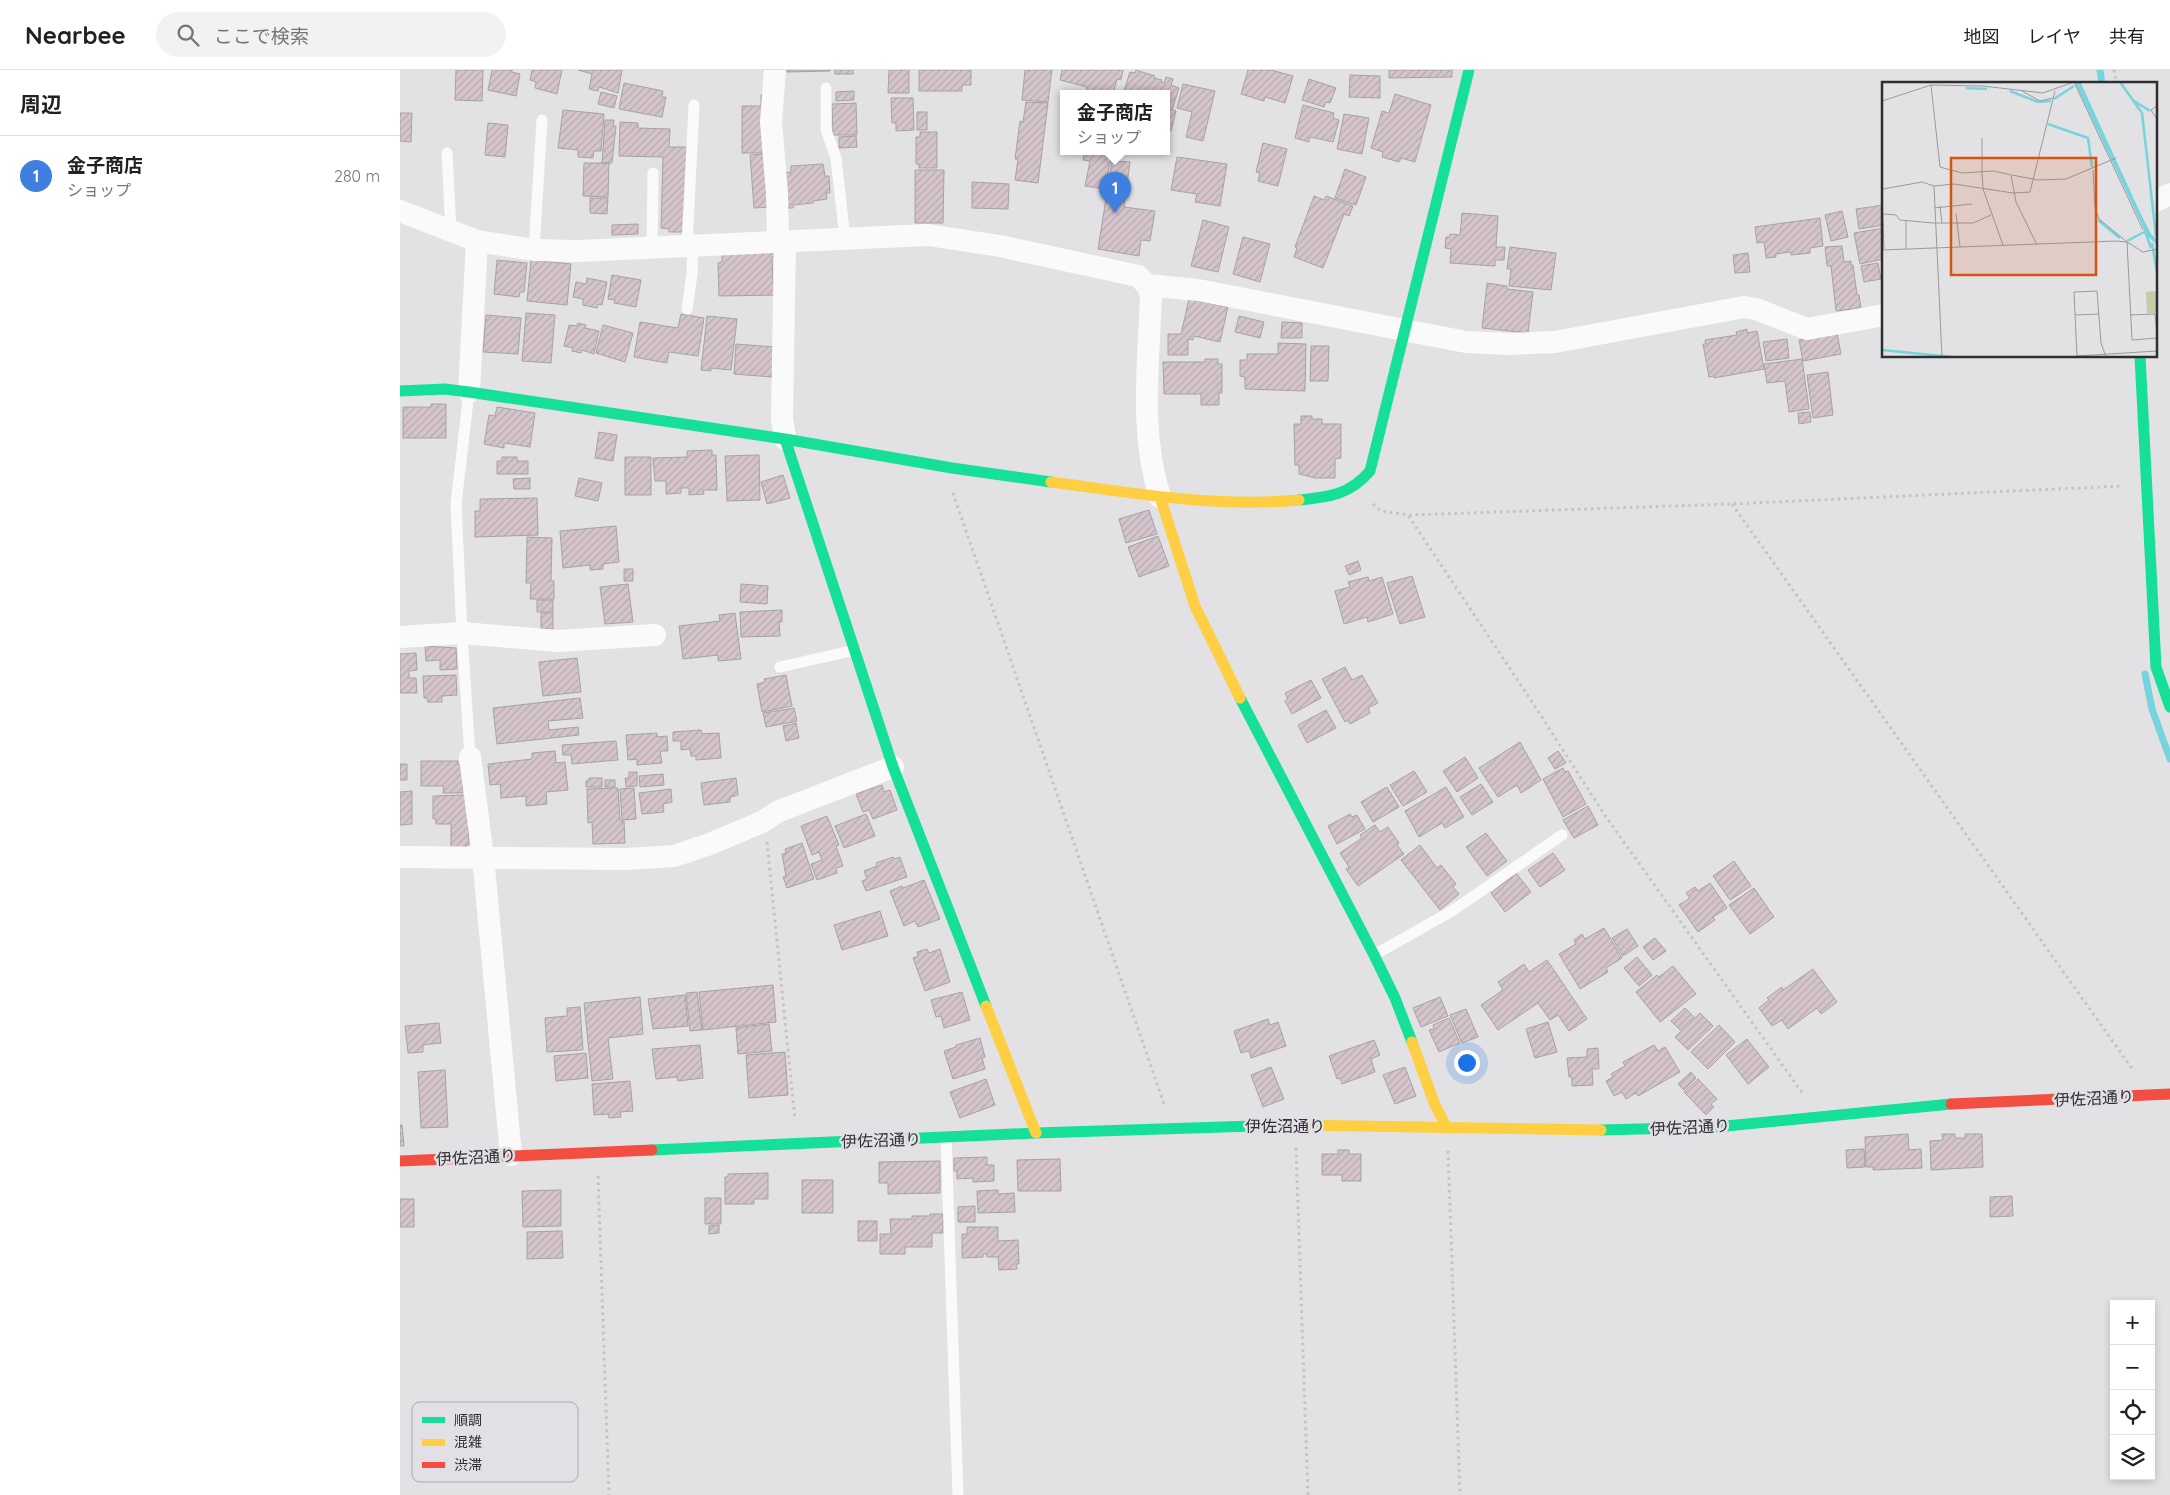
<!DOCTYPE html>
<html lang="ja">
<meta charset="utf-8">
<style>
:root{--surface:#fff;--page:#f2f2f2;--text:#202124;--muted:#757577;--line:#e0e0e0;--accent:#6d6c6e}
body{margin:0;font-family:Quicksand,"Noto Sans JP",sans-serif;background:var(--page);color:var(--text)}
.controls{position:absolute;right:15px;bottom:15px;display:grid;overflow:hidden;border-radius:0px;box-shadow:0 2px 8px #0003}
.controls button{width:45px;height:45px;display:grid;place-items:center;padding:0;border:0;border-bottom:1px solid var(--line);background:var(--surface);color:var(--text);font:25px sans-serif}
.you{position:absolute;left:1066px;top:992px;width:18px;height:18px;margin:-12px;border:4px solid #fff;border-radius:50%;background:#1a73e8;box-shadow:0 0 0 8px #1a73e833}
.badge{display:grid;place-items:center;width:32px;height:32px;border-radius:50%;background:var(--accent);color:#fff;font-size:16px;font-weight:700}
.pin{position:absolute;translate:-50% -41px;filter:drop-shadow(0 1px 2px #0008)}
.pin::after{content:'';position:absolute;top:26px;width:18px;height:15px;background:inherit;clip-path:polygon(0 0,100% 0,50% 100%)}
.popup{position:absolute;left:660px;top:20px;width:110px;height:65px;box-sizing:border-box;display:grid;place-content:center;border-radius:0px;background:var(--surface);filter:drop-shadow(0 1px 4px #0005);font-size:16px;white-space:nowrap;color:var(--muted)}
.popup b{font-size:19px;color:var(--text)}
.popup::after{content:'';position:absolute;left:50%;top:100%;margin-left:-10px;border:10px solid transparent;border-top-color:var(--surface)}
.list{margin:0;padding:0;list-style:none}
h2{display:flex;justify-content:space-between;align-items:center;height:65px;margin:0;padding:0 20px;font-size:21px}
h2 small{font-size:16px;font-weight:400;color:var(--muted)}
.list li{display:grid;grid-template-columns:32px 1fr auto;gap:15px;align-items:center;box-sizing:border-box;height:80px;padding:0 20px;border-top:1px solid var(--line)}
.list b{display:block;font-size:19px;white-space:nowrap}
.list p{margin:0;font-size:16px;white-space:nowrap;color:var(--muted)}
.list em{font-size:16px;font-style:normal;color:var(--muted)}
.icon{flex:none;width:28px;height:28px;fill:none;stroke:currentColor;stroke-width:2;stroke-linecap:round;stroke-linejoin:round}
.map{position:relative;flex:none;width:1770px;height:1425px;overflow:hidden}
header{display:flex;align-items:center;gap:30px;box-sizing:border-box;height:70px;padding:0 25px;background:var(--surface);border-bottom:1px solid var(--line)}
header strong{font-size:24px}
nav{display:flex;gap:28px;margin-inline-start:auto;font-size:18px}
.search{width:350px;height:45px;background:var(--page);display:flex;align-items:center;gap:12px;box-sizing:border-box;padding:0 18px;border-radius:28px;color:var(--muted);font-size:19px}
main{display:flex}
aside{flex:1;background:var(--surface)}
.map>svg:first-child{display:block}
</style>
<header>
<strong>Nearbee</strong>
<div class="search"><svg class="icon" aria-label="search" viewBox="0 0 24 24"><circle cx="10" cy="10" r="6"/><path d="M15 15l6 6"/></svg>ここで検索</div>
<nav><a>地図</a><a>レイヤ</a><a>共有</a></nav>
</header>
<main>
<aside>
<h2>周辺<small></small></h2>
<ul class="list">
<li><span class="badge" style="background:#3f7fe0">1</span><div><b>金子商店</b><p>ショップ</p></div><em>280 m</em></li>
</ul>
</aside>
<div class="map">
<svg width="1770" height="1425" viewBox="0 0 1770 1425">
<defs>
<pattern id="building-hatch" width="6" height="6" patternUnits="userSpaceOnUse" patternTransform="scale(1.25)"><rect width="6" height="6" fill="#d5c4cc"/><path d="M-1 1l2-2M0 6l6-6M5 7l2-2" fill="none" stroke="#b7a9b0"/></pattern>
</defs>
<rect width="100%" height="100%" fill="#e2e1e4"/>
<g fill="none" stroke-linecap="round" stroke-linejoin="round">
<path stroke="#76d4dc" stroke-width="7" d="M1700 0 1702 14
M1745 604 1752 639 1770 689"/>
</g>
<path fill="url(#building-hatch)" stroke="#a4a3a5" d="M56 0H83L82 31 55 30Z
M92 0H112V2L120 4 116 26 88 20Z
M132 0H162L157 24 135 18 136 12 130 10Z
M178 0H222L218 23 199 17 198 21 189 19 192 4Z
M387 0H430V1L387 2Z
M435 0H453V4H435Z
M489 0H509V23H488Z
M519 0H571V15H562V21H519Z
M625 0H652L648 32 622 30Z
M662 0H723L721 10 717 9 713 24 686 22 687 17 660 10Z
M736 0 755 6 754 8 762 10 761 12 764 13 766 7 773 9 771 15 779 18 772 40 776 41 771 61 766 59V24H723L730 2 735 3Z
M848 0H871L893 6 885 33 865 27 864 31 841 24Z
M989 0H1052V7L989 8Z
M950 5 980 6V28L949 27Z
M909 9 936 18 930 33 926 32 924 37 902 30Z
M224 13 263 21 262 27H266L262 47 219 39Z
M783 14 815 21 803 71 786 67 792 42 777 38Z
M454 21V30L436 31V22Z
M201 22 217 26 214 38 198 34Z
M995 24 1031 35 1015 92 1001 88 999 92 982 87 983 82 971 78 982 41 989 43Z
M361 25H367L369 83H342V36H361Z
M491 28H513L514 60 496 61V53H492Z
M626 32 648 33 638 113 615 110 618 89H615L620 51 623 52Z
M456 33 457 65H433L432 34Z
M903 35 934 43 933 48 939 50 933 72 910 67 909 72 895 68Z
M163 40 204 44 201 81H194L193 88 178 87V80L158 78Z
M517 42H527V60H517Z
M0 43H12L11 72 0 71Z
M944 44 969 48 962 84 937 79Z
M205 50H214L213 56H216L212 93H202Z
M220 52 238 53V58L270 59 269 77H287L284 162H269V159L261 158 263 87 219 86Z
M88 53 108 55 105 87 85 85Z
M520 62H537V98H519V94H516V67H520Z
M456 66 457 77 439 78V67Z
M863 73 887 79 878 116 858 111 860 103 856 102Z
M684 82H712L705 119 685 116 690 91 683 90Z
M369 84 373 137 354 138 350 85Z
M777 87 827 94 820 136 795 132 797 124 771 120Z
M712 91 730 92 724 137 755 141 750 171 741 170 739 186 698 179Z
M184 93H209L208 127 183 126Z
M423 94 425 106H429L430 123H426L427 129 413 131V133L393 135V138H386L383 103 391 102V96Z
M945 99 966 107 956 135 935 128Z
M515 100H544L543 153H515Z
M572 112 609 114 608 139 572 138Z
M914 126 924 130 926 126 953 136 949 146 944 144 923 198 894 187 897 178 895 177Z
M190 128H208L207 144 190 143Z
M1484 135V155L1459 159 1456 139Z
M1442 141 1448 167 1431 171 1425 145Z
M1062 143 1098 146 1096 177H1105L1104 190H1095V196L1050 193 1051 179 1045 178 1046 167H1049L1050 164 1060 165Z
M1420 148 1423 176 1410 178V183L1391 185V182L1376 184V187L1366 188 1364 172 1357 173 1355 157Z
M803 150 829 157 818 202 791 196Z
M238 154V164L212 165V155Z
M1484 158V189L1460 194 1454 163Z
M843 167 870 174 860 212 833 204Z
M1442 176 1444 192 1451 191V195H1453L1457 225H1459L1461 238 1436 241 1431 196H1427L1425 177Z
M1110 177 1156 183 1151 220 1109 216 1111 199H1107Z
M375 181V186L372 187 373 215H380V225L319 226 318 193 322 192V182Z
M1348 183 1350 202 1335 203 1333 185Z
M97 190 127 193 124 222H120L119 227 94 224Z
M131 190 171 194 167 235 127 231Z
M1478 193 1481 209 1464 212 1461 196Z
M212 205 241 210 236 237 214 233 215 230 208 229Z
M187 208 207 212 202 235 198 234 197 238 183 235V229L173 227 176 212 186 214Z
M1087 213 1107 216V219L1133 222 1128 263 1082 258Z
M789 229 828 237 820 272 794 266 793 270 788 269V285H768V264H781Z
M126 243 155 245 151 293 122 291Z
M281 244 304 248 298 286 269 282 267 293 234 287 240 252 278 258Z
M86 245 121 248 118 284 83 282Z
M307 246 337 249 331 300 311 298V301L301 300Z
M839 246 864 252 860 268 835 262Z
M882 252 902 253V268H881Z
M178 253 186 255 185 258 199 261 194 284 182 280 181 283 172 281 173 278 164 276 169 255 177 256Z
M203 255 233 263 225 292 196 283Z
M1347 259V263L1357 261 1364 299 1314 308V306L1309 307 1303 274H1306L1305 270 1337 265 1336 262Z
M1437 263 1441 284 1403 291 1399 270Z
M1387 269 1389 288 1366 291 1363 272Z
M878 273 906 274 905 321 845 319V307L840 306V290H847V284H878Z
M336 274 375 277 372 307 334 304Z
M911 276H929L928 311H910Z
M805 289H818V294H822V323H819V335H801V324H764L763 292H805Z
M1402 289 1409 339 1389 342 1385 311 1367 313 1364 294Z
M1428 302 1433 345 1413 348 1407 305Z
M31 334H46V368H3V337H31Z
M97 337 135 343 130 377 104 373V378L84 374 89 345 95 346Z
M1410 342 1411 352 1399 354 1398 343Z
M901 346H912V349H922V354H941V388L935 389V408H915L899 404V395H895L894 354H901Z
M199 362 217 365 213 391 195 388Z
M312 380V385H316L317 420H303L304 424 289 425V418H281V423L266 424V411H255L253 388 287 387V381Z
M359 385 360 430 327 431 325 386Z
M102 387H117V391H128V404H97V391H102Z
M225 387H251V425H225Z
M383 405 390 428 367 434 361 412Z
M130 408V419H114L113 409Z
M179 408 202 413 198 431 175 426Z
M137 428 138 465 75 467V441H80V429Z
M749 440 757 464 726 473 719 449Z
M216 456 219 492 203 494V499L190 500V495L163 498 160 461Z
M758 466 769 496 739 507 728 477Z
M127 467 152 468 151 511H154V529H130L131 513H126Z
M958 491 961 500 949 505 945 496Z
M224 499H233V511H224Z
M1012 506 1025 547 1000 554 987 513Z
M968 507 969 511 982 507 993 544 968 552 967 547 944 554 935 521 950 517 948 512Z
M228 514 233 552 205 554 200 517Z
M341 514 368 516 367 534 340 532Z
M137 530H153V542H137Z
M382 540V552H379L380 566 341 567 340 542Z
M141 543H153V559H141Z
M335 543 341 589 318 591V585L283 589 279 556 320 551 319 545Z
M25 576 56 578 57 599 40 600V590L26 591Z
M16 583 17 600 9 601V608H16L17 623H0V584Z
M177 588 181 622 143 626 139 592Z
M945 597 952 610 962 605 978 633 968 638 970 643 950 654 948 650 945 652 922 609Z
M56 605 57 625 42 626V632H28L27 628H24L23 606Z
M386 605 392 636 362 642 357 614 365 612 364 609Z
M911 610 921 628 892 644 885 631 888 629 885 623Z
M180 628 183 648 148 651 149 660 178 657 179 665 97 674 93 638Z
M394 638 397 651 366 657 363 643Z
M926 640 936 658 907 673 898 655Z
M396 653 399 668 386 671 383 656Z
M301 660 302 664 319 663 321 688 296 690V686H291L290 679 281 680V671H273V662Z
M257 663V667L267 666 268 681H260L262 693 237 695V689L228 690 226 665Z
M216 671 218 690 172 694 171 685H163L162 675Z
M1120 672 1141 710 1121 723 1117 715 1098 727 1079 698Z
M155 681 156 693 165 692 168 720 146 722 147 734 126 736V726L101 728 100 714 90 715 88 694 132 689V683Z
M1158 681 1166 693 1155 699 1148 688Z
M1065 687 1078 708 1057 722 1043 701Z
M21 691H58V695H63V723H43L44 716H21Z
M0 694H7V710H0Z
M1163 698 1165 702 1168 701 1186 734 1163 747 1143 709Z
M1014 701 1027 722 1003 736 990 715Z
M229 702H237V716L226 717 225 708H229Z
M263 704 264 715 240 717 239 706Z
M189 708H202V717H186V711L189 710Z
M336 708 338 725 330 727V732L304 735 301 713Z
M205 710H215V717H205Z
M1081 714 1093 732 1072 745 1060 727Z
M482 715 484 722 490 720 497 740 473 749 469 740 463 742 456 724Z
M987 717 999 737 973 752 961 732Z
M1046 717 1064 747 1045 758 1042 753 1019 767 1005 741Z
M218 718 220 751H224L225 773 193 774 192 752 188 753 187 719Z
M234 718 236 749 222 750 220 719Z
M271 719 272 732 263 734 264 742 242 744 239 723Z
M12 721V754L0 755V722Z
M66 725 68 732 69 775H66V778H51V754H36V749H33V726Z
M1188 736 1198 755 1174 768 1163 750Z
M466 744 475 766 444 778 435 756Z
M950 744 952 747 957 745 965 759 937 774 928 756Z
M427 746 439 775 436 776 443 796 436 798 437 803 417 810 411 794 422 790 419 782 412 785 401 756Z
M975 755 980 762 988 757 999 773 997 775 1004 784 958 816 946 799 949 797 940 783 962 768 960 765Z
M1086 763 1107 791 1087 806 1066 777Z
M402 773 414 809 387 818 383 807 386 806 382 784 386 783 385 779Z
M1020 775 1037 798 1041 795 1056 814 1053 817 1059 824 1040 840 1001 790Z
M1153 783 1165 800 1140 817 1128 800Z
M493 787 494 789 500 787 507 807 466 821 462 811 467 809 464 801 477 796 476 793Z
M1334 791 1351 816 1330 830 1313 806Z
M1116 803 1131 822 1105 842 1091 823Z
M524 810 540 849 518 857 515 851 504 856 490 821 502 816 503 818Z
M1310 813 1327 838 1313 847 1315 850 1298 862 1279 835 1290 828 1286 823 1295 817 1298 821Z
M1354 818 1374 847 1350 864 1329 835Z
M480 841 488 866 442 880 434 855Z
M1204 858 1222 888 1206 898 1208 902 1180 919 1159 884 1176 874 1174 870 1182 864 1185 869Z
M1227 859 1238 876 1223 886 1212 868Z
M1255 868 1266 881 1253 890 1243 877Z
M527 879 529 883 540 879 550 912 525 921 513 888 518 886 517 882Z
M1237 887 1252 905 1239 916 1224 898Z
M1147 890 1187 949 1169 961 1158 945 1150 950 1138 933 1098 960 1081 935 1103 920 1098 912 1124 894 1129 902Z
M1273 896 1296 924 1260 952 1236 922 1257 905 1259 907Z
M1413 899 1437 932 1421 944 1417 938 1388 959 1382 950 1372 956 1359 938 1369 930 1367 928 1382 917 1383 920Z
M373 915 376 952 303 960 299 922Z
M297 922 302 960 290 961 286 923Z
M562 922 570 950 544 958 541 946 536 947 531 930Z
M285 925 288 956 253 959 248 929Z
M240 927 243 964 208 968 213 1009 192 1011 184 933Z
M1040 927 1048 946 1021 957 1013 938Z
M180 937 183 980 147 982 145 948 167 946V938Z
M1285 938 1294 947 1280 960 1271 951Z
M1066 939 1078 967 1062 973 1050 945Z
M1300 943 1313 956 1288 980 1275 967Z
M1049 948 1060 973 1039 982 1029 960 1034 959 1033 955Z
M868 949 870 955 878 952 886 976 851 988 849 981 841 983 834 961Z
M1148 952 1157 982 1135 988 1126 959Z
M39 953 41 973 23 975V982L8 983 5 956Z
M369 954 372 981 338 984 336 958Z
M1319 955 1335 972 1308 999 1291 982Z
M580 968 585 987 582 988 585 999 553 1009 544 981 556 977V975Z
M1347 969 1369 997 1348 1014 1326 985Z
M974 970 980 985 971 989 975 1002 942 1014 940 1008 937 1009 929 986Z
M300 975 303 1008 278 1011 277 1007 256 1009 252 979Z
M1254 975 1258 981 1265 977 1280 1002 1238 1026 1236 1023 1226 1029 1222 1022 1214 1026 1206 1011 1213 1007 1211 1004 1225 996 1223 992Z
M1198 978 1199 999H1192L1193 1015 1172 1016V1007H1169L1167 988 1187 987V979Z
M385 982 388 1025 349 1028 346 985Z
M186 983 188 1008 156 1011 154 986Z
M871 997 884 1029 863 1037 851 1005Z
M1005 997 1016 1026 995 1034 983 1005Z
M45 1000 48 1057 21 1058 18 1002Z
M1291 1002 1296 1008 1284 1020 1278 1014Z
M586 1009 595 1035 560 1048 550 1022Z
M1298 1009 1317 1029 1311 1034 1314 1037 1306 1045 1284 1022Z
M230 1011 233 1041 220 1042 221 1047 209 1048 208 1044 194 1045 192 1014Z
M0 1055H2L4 1076H0Z
M1508 1064 1509 1080 1521 1079 1522 1098 1473 1100V1097H1466L1465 1067Z
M1542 1064H1555V1068H1565V1064H1582L1583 1097 1531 1100 1530 1071 1543 1070Z
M1464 1079 1465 1097 1447 1098 1446 1080Z
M938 1080H949V1084H961V1111H942V1105H922V1084H938Z
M587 1087V1095H594V1111L573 1112V1108L557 1109V1101H554V1088Z
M660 1089 661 1121H618L617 1090Z
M540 1091V1123L488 1124V1113H479V1092Z
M368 1103V1129H354V1134H325V1107H328V1104Z
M402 1110H433V1143H402Z
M161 1120V1156L123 1157 122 1121Z
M598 1120V1124L614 1123 615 1142 578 1143 577 1121Z
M1612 1126 1613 1146 1590 1147V1127Z
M305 1128H321V1154H305Z
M0 1129H14V1157H0Z
M575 1136V1152H558V1137Z
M530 1144H543V1163H532V1177H505V1184H480V1164H491L490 1149H512V1146H530Z
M458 1151H477V1171H458Z
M319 1155V1163L309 1164V1156Z
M567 1157H598V1171L618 1170 619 1194H616L617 1199 599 1200 598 1187H587V1184H583V1187L562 1188V1164H567Z
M162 1161 163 1188 127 1189V1162Z"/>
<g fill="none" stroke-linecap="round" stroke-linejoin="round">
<path stroke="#c3c2c4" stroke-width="3" stroke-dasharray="2.5 4" stroke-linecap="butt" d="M1714 0 1717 14
M553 423 764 1034
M973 434 981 441 1008 445 1136 638 1204 744 1403 1024
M1332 434 1733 1000
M1009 445 1331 434 1722 416
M367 772 395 1050
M896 1078 908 1425
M1048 1081 1060 1425
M198 1106 209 1425"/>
<path stroke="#fbfafb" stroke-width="11" d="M426 18V60L436 88 445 169
M47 83 51 161
M287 175 294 35
M252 177 253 103
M134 180 142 50
M287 239 292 204 293 174
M69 322 56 434 62 563 70 687
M380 597 455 580
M974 885 1052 841 1162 765
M546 1067 558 1425"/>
<path stroke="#fbfafb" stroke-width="22" d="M375 0 371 52 377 123 378 173
M1756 131 1770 124
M0 141 77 171 134 180 178 181 528 165 600 176 738 206 747 215 751 225C749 292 739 362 760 427
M385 172 382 349 385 369
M747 215 798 220 1066 272 1109 274 1155 272 1344 237 1356 239 1407 259 1484 245
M69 322 77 171
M0 567 62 563 158 571 255 565
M70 687 83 787 111 1085
M0 787 227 789 274 786 310 774 362 752 377 742 493 697"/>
<path stroke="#16e098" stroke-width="11" d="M1740 286 1756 597 1770 637
M0 321 45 319 69 322 385 369 552 398 651 412
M385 369 493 697 586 936
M899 430C928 427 950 425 970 401L1069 0
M840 628 974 885 995 928 1012 972
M1201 1060 1316 1057 1551 1034
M252 1080 636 1063 854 1056"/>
<path stroke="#ffcf43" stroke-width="11" d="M651 412C733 423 816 438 899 430
M760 427 795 536 840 628
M586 936 636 1063
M1012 972 1035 1035 1047 1058
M854 1056 895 1055 1201 1060"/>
<path stroke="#f24e42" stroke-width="11" d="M1551 1034 1770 1024
M0 1091 252 1080"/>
</g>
<g text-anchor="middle" stroke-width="5" stroke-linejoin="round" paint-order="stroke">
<g font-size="16" fill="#2e2d2f" stroke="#e2e0e5">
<text transform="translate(1694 1028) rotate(-3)" y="6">伊佐沼通り</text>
<text x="885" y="1062">伊佐沼通り</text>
<text transform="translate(1290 1057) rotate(-3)" y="6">伊佐沼通り</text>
<text transform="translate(481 1070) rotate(-2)" y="6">伊佐沼通り</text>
<text transform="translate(76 1087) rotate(-3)" y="6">伊佐沼通り</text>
</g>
</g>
<g transform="translate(1482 12)">
<rect width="275" height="275" fill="#e2e1e4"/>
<path d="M274 209 275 231H265L264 210Z" fill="#c3cba8"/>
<path fill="none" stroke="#76d4dc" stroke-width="2.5" d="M194 0 266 153 275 161M197 0 256 129 268 153 275 159M238 0 260 31 274 154M84 6 105 7M128 9 156 20 169 19M172 17 192 4M252 19 268 29M166 42 206 56 210 85M216 138 238 156M263 149 269 166M245 159 264 149M270 161 275 191M0 268 70 275"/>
<path fill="none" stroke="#9a999c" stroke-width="1" d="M192 0 261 148M49 3 58 85 80 91 112 89 129 93 134 120 155 163M140 9 158 19 171 16M0 19 49 3 101 4 161 11 192 0M275 24 269 28 275 37M211 88 213 125 217 137 245 160 250 258 275 256M100 90 101 107 121 163M100 90V56M130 93 156 98 184 97 234 76M52 104 60 275M1 107 40 100 52 104 72 102 131 111 148 110 173 9M0 109 2 167M58 124 60 141M52 126 90 122M2 132 14 133 18 138 51 141H91L109 133M74 132 78 165M24 139V167M0 168 234 159 245 160 261 170 275 167M193 233 217 232M248 233 273 232 275 251M195 274 275 269M195 275 192 210 215 209 219 261 224 275"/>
<path fill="#d55510" fill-opacity="0.15" stroke="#d55510" stroke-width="2.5" d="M69 76H214V193H69Z"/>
<rect width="275" height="275" fill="none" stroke="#2e2d2f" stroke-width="2.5"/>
</g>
<rect x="12" y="1332" width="166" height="80" rx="8" fill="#e2e0e5" stroke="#acaaae" stroke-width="1"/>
<rect x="22" y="1347" width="23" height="6" fill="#16e098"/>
<rect x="22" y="1369" width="23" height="7" fill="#ffcf43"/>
<rect x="22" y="1392" width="23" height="6" fill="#f24e42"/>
<g font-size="14" fill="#2e2d2f">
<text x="54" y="1355">順調</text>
<text x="54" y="1377">混雑</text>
<text x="54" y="1400">渋滞</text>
</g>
</svg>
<div class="controls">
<button>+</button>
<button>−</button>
<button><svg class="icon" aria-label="locate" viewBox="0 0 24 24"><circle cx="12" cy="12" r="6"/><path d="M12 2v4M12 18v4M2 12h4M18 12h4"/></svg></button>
<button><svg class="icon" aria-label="layers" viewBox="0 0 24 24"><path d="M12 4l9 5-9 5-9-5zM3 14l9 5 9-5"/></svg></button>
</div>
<div class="you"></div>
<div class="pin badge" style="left:715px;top:143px;background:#3f7fe0">1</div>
<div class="popup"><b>金子商店</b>ショップ</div>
</div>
</main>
